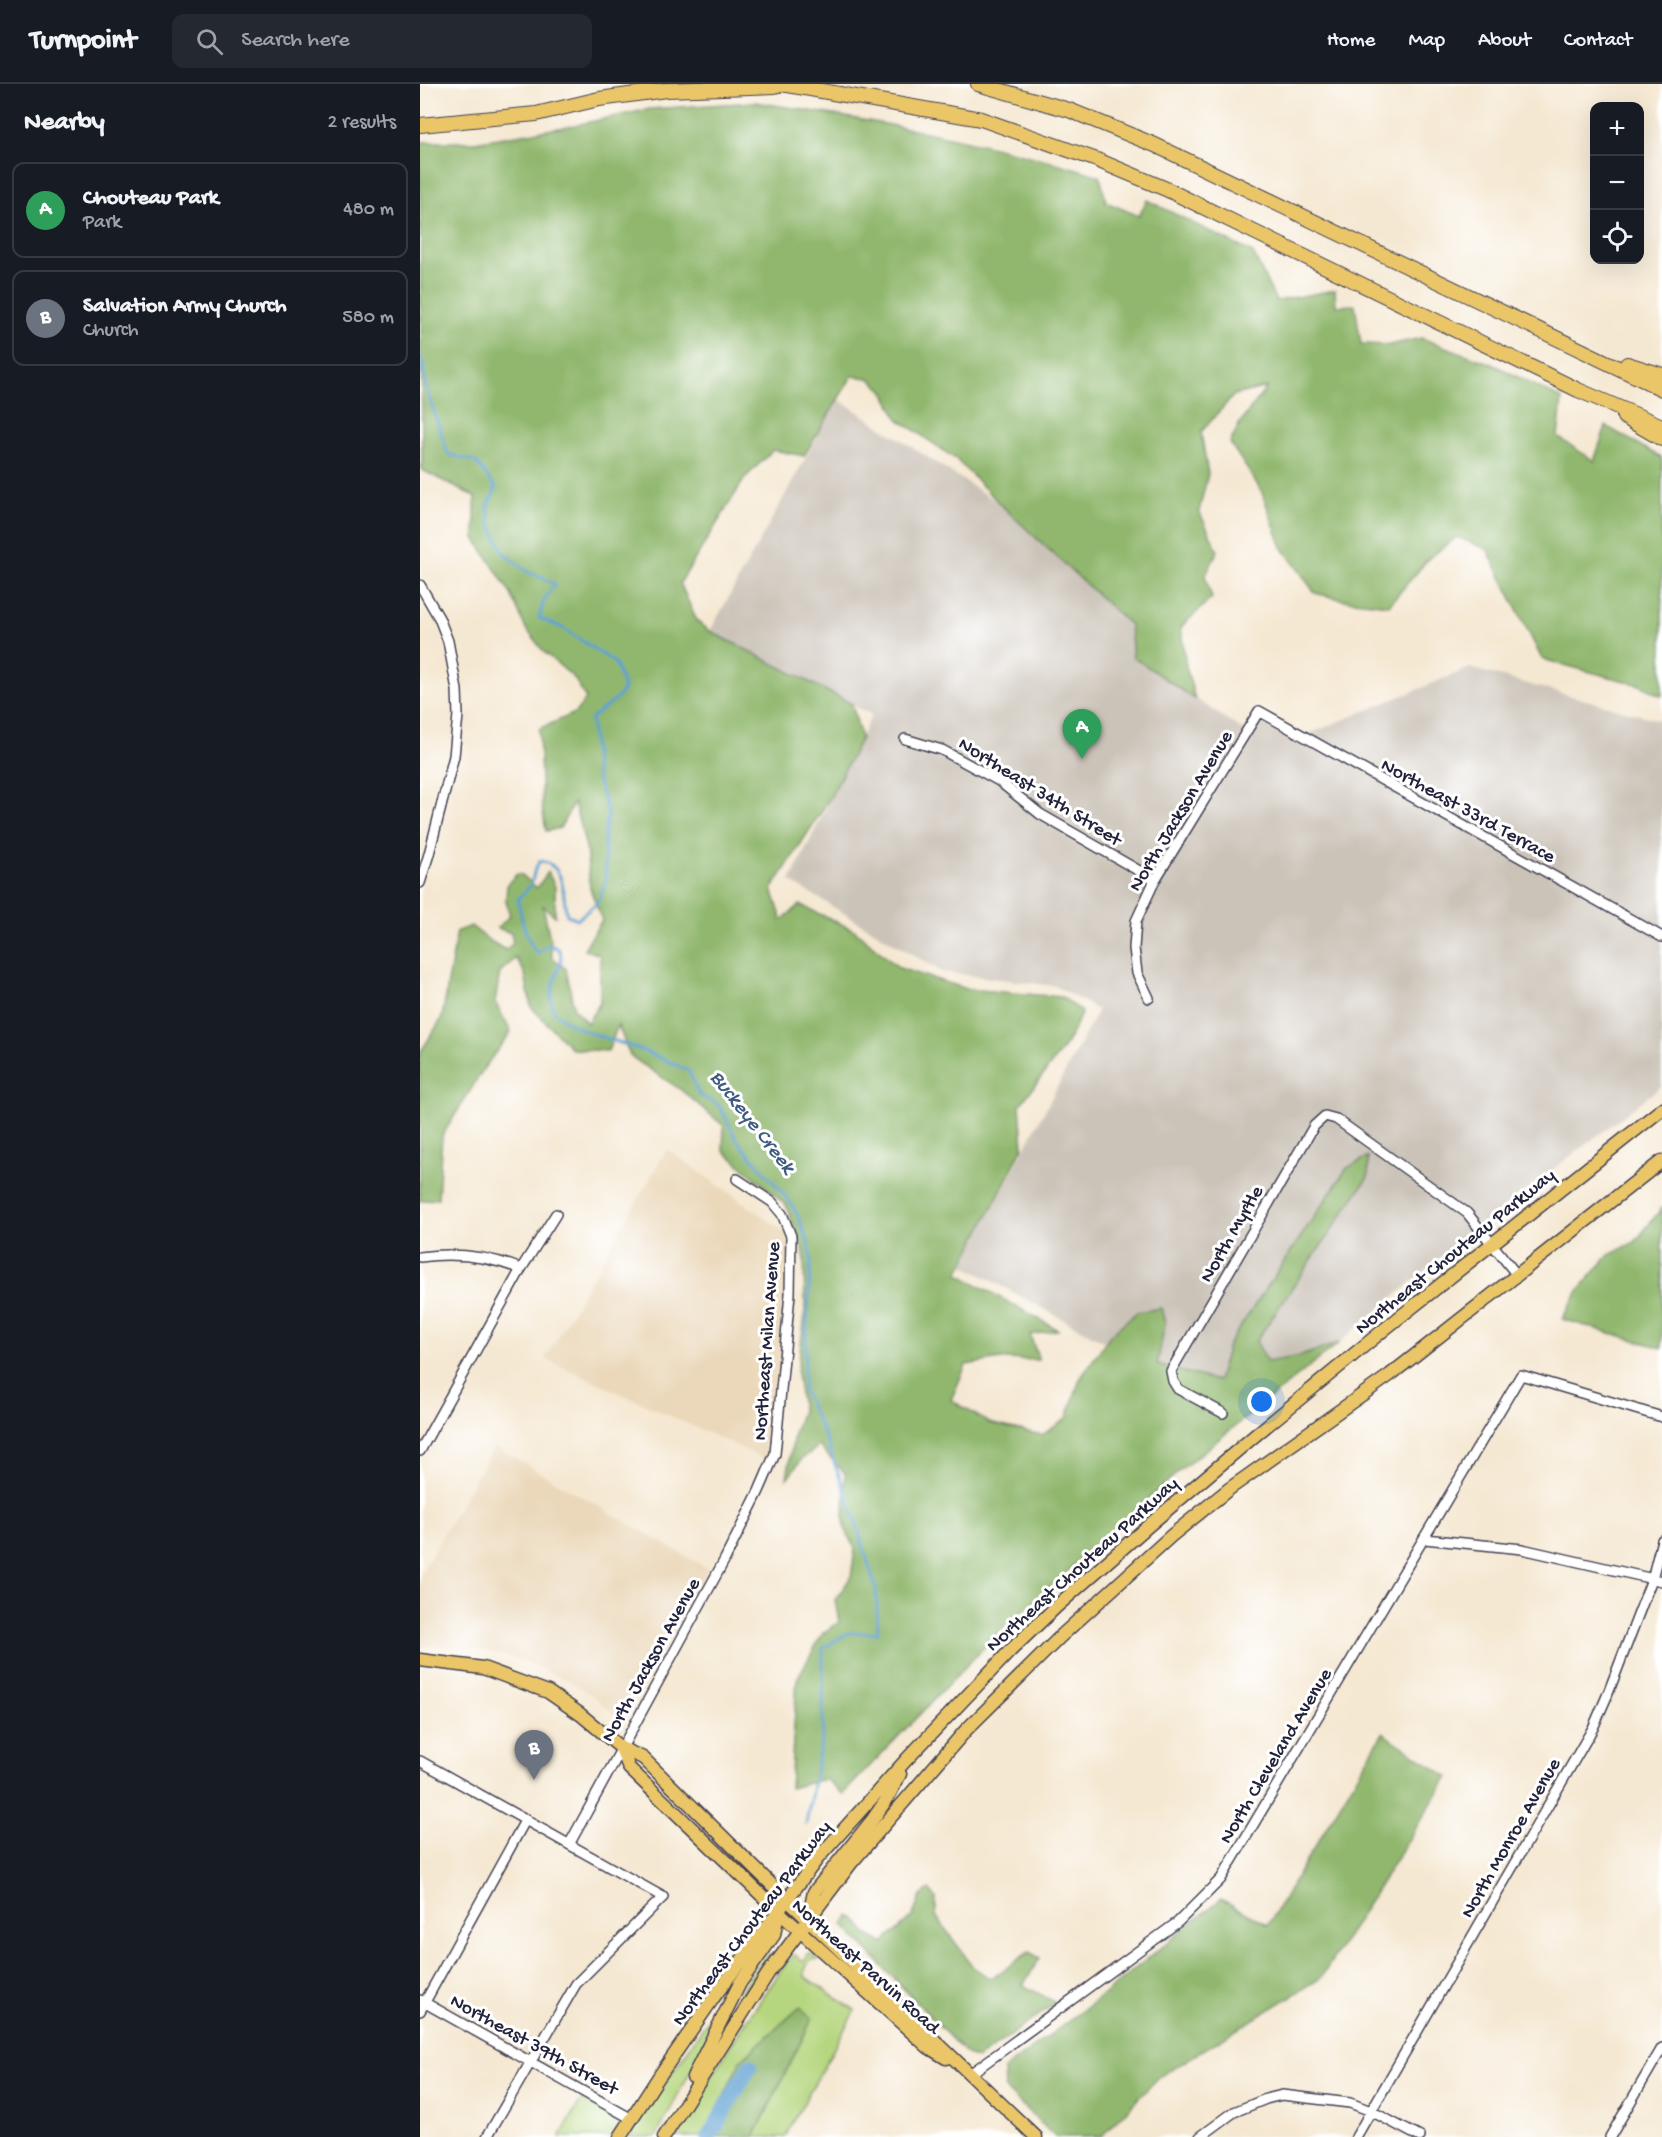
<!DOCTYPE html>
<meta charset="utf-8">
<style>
:root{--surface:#171b24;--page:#242831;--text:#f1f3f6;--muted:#9ea1a6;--line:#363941;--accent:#b45309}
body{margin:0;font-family:"Gochi Hand",sans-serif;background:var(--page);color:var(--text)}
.controls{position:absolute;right:18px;top:18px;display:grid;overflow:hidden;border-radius:12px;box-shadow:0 6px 24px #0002}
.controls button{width:54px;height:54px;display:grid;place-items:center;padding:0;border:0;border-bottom:2px solid var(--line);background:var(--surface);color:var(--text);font:30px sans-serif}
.you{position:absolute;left:842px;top:1318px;width:21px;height:21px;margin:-15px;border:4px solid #fff;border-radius:50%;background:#1a73e8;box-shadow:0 0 0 9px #1a73e833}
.badge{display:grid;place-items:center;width:39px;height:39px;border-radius:50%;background:var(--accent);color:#fff;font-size:20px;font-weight:700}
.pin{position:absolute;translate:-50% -50px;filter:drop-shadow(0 2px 3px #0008)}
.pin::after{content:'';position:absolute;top:32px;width:21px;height:18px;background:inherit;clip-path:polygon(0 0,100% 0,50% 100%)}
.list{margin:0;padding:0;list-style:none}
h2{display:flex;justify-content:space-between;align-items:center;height:78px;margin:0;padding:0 24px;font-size:26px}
h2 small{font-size:20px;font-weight:400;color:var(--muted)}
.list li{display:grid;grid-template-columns:39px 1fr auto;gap:18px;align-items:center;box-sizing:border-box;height:96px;margin:0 12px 12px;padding:0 12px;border:2px solid var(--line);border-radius:12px}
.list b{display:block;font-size:22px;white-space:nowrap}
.list p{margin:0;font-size:20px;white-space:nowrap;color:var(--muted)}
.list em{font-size:20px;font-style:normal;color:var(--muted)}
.icon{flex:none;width:33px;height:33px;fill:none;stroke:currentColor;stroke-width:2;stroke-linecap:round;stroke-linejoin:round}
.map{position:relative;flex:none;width:1242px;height:2053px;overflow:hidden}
header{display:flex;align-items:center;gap:36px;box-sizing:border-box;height:84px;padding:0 30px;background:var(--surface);border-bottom:2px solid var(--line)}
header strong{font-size:28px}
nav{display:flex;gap:33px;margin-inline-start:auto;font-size:21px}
.search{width:420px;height:54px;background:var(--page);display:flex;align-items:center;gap:15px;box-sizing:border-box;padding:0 21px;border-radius:12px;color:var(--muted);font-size:22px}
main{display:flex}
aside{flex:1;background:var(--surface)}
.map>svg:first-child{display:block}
</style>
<header>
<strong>Turnpoint</strong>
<div class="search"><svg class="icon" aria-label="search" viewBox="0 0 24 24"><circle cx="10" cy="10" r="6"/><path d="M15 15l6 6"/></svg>Search here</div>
<nav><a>Home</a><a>Map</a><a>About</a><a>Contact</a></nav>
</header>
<main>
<aside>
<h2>Nearby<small>2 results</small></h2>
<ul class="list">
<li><span class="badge" style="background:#2e9e5b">A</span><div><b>Chouteau Park</b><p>Park</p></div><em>480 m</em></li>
<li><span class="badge" style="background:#6b7280">B</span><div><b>Salvation Army Church</b><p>Church</p></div><em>580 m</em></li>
</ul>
</aside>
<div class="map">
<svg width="1242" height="2053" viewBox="0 0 1242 2053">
<rect width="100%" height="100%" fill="#fff"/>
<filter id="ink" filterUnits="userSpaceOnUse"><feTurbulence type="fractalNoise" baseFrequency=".0167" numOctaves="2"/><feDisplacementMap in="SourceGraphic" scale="12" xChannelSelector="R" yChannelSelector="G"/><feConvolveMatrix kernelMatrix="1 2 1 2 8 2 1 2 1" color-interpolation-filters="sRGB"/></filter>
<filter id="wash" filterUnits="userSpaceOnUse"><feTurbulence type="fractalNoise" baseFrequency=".008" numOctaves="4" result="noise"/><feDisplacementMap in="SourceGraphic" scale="24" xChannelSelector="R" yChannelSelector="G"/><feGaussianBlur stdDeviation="1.35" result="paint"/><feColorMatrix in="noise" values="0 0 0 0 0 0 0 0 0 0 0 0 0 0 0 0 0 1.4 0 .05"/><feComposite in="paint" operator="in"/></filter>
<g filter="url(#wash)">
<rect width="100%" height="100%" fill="#f5e8d2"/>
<path fill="#ebd8ba" d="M247 1065 371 1152 362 1297 347 1376 125 1275Z
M74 1362 288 1485 202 1638 175 1613 148 1596 122 1585 88 1572 63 1567 39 1563 0 1562V1491Z"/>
<path fill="#cbc3b8" d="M418 315 580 420 710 542 713 573 826 648 839 627 884 652 1050 584 1242 637V1002L1058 1143 827 1335 543 1181 678 926 635 902 522 888 370 797 452 631 290 547Z"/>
<path fill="#b5d67e" stroke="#6c7c5c" stroke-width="1.5" d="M347 1854 317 1898 236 2053H209L306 1909Z
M389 1869 400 1874 398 1876 392 1875C386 1880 384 1885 385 1893L435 1926 365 2053H334L392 1935 321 1976 285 2053H254L321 1945 369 1875 375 1871 384 1877Z
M347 1870H354L315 1925H312L325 1900Z
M162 2015 195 2034 196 2044 193 2053H140Z"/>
<path fill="#90b76d" stroke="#596c54" stroke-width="1.5" d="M335 18C450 36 568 57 680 92L686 118 719 132 727 116 833 169 856 217 915 206 916 222 935 221 941 260 970 261 1001 254 1072 280 1142 315 1138 353 1174 377 1186 342 1242 374V612L1220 601 1122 575 1067 465 1037 453 1009 474 969 521 925 516 895 509 862 463 841 406 810 359 820 339 847 303 814 311 781 348 788 390 779 427 798 467 785 492 792 514 761 543 766 583 775 615 713 573 710 541 580 420 537 376 478 335 463 306 449 294 432 292 384 372 353 366 325 394 260 499 277 537 290 547 432 620 441 654 410 714 352 805 362 836 380 821 434 846 479 884 547 905 642 913 662 928 647 959 600 1021 603 1063 538 1190 638 1246 610 1251 619 1276 580 1275 546 1281 531 1316 569 1339 622 1351 647 1334 660 1295 691 1250 717 1228 741 1224 745 1239 737 1281 798 1297 808 1261 927 1084 948 1073V1093L836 1257 847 1278 881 1272 919 1259 764 1383 575 1552 423 1710 405 1695 370 1704 377 1595 403 1549 419 1538 415 1516 431 1493 435 1465 424 1442 425 1389 399 1362 382 1375 367 1394 374 1350 382 1326 377 1289 385 1231 384 1170 366 1121 303 1066 304 1042 261 1006 210 972 198 941 188 967 152 965 111 923 105 890 96 874 80 888 75 918 91 948 64 984 22 1052 18 1114 0 1117V969L22 934 37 847 51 842 70 857 86 866 93 859 91 849 77 844 90 832 86 817 87 800 97 790 102 791 117 804 128 788 135 803V832L123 822 129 850 132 873 146 885 154 925 167 939 180 919V871L164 865 182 836 170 804 166 763 154 719 140 744 126 747 122 722 119 645 155 629 166 615 154 594 123 567 105 543 91 510 55 454V413L2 386 0 58H55L151 42 230 25Z
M1242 1124V1264L1142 1235 1159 1206 1189 1171 1215 1158Z
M963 1649 1028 1693 901 1894 739 1993 681 2053H635L585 2005 584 1985 673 1919 801 1815 848 1841Z
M509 1806 516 1814V1832L553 1883 571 1895 609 1868 620 1874 603 1901 636 1919 557 1975 545 1969 423 1841 429 1832 436 1835 448 1851 463 1859 492 1833 501 1812Z
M380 1923 392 1935 334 2053H285L321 1976Z"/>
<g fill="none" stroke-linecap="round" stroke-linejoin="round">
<path stroke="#5fa0d2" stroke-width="3" d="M0 273 3 281 6 304 28 370 56 378 76 404 68 422 70 439 84 469 106 487 135 500 124 516 119 534 143 544 195 579 204 604C197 619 182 623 171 635L176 692 188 728 184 752 186 796 179 817 158 835 147 831C142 813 147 780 120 777L115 785 111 801 98 815C101 833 105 854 117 869L129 861C132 862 135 863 137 864 152 875 118 912 137 930 155 946 182 953 204 960 227 967 248 977 269 987L279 1011 299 1021 317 1056 367 1114 376 1128 387 1155 391 1175 383 1306 405 1353 435 1435 456 1505 458 1549H428L403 1564V1647L386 1740"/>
<path stroke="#5fa0d2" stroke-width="16" d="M289 2053 330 1982"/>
</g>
</g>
<g filter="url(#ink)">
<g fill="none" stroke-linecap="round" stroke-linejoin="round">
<defs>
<path id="minor" d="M0 501 19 534 28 557 37 606 38 631 34 672 9 770 0 799
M485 655 522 666 579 697 620 730 735 796
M729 914 717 889 714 864 716 837 735 796 839 627 1242 853
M0 1173C35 1168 68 1172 101 1185
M803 1329 758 1305 753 1297 751 1287 894 1042 905 1032 916 1035 1047 1129 1097 1191
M0 1367 101 1185 136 1130
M1005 1455 1102 1465 1242 1497
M0 1677 243 1813 156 1900 67 2053
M150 1759 305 1475 339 1407 355 1370 370 1210 371 1152 362 1130 352 1118 317 1095
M0 1916 212 2035
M0 1927 106 1735
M550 1990 758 1838 801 1795 1101 1291 1242 1333
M780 2053 814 2028 846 2015 862 2011 930 2019 951 2027 1000 2053
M936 2053 1173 1644 1187 1612 1232 1495 1242 1456
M1190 2053 1242 1964"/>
<path id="major" d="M0 1576 63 1584 128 1608 160 1630 201 1664 223 1674 358 1807 616 2053
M201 1664 209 1684 358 1827 508 1963 526 1974
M389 1832 394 1808 453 1735 467 1715 480 1690
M273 1993 320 1899 354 1851 358 1829
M200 2053 238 1994 294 1913 398 1774 487 1675 590 1567 637 1522 728 1442 838 1349 966 1244 1242 1025
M244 2053 349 1888 432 1778 546 1646 641 1552 751 1452 809 1405 970 1291 1242 1077"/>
<path id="highway" d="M347 0 368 1 561 35 677 76 746 105 1158 306 1242 342
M558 0 649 26 735 61 1242 305
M0 41 116 30 179 15 246 6 355 2
M1207 280 1242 291
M1204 333 1242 355"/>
</defs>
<use href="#minor" stroke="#424052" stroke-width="12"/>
<use href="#major" stroke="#424052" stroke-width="15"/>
<use href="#highway" stroke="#424052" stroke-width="16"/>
<use href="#minor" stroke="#fff" stroke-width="9"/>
<use href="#major" stroke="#ebc669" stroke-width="12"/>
<use href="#highway" stroke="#ebc669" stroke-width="14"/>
</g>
</g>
<g text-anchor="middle" stroke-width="6" stroke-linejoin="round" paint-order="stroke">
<g font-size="20" fill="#22223b" stroke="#fff">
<text transform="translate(621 706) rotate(32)" y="7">Northeast 34th Street</text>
<text transform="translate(1049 725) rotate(29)" y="7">Northeast 33rd Terrace</text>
<text transform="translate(759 726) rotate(-59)" y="7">North Jackson Avenue</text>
<text transform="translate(810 1149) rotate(-60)" y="7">North Myrtle</text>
<text transform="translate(1034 1166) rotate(-39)" y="7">Northeast Chouteau Parkway</text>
<text transform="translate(345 1257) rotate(-86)" y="7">Northeast Milan Avenue</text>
<text transform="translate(661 1479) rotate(-42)" y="7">Northeast Chouteau Parkway</text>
<text transform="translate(229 1575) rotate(-61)" y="7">North Jackson Avenue</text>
<text transform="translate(854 1671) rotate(-59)" y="7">North Cleveland Avenue</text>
<text transform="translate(1089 1753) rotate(-60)" y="7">North Monroe Avenue</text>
<text transform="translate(330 1838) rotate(-53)" y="7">Northeast Chouteau Parkway</text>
<text transform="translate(447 1881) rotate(42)" y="7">Northeast Parvin Road</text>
<text transform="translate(115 1959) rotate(29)" y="7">Northeast 39th Street</text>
</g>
<g font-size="21" font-style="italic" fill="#3d5b7f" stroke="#fff">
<text transform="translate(334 1037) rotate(52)" y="7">Buckeye Creek</text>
</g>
</g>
</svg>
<div class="controls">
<button>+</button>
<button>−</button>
<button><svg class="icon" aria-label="locate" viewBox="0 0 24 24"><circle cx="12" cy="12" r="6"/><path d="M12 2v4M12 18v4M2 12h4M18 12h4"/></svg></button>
</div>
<div class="you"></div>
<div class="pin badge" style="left:662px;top:675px;background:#2e9e5b">A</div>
<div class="pin badge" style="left:114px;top:1696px;background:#6b7280">B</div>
</div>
</main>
